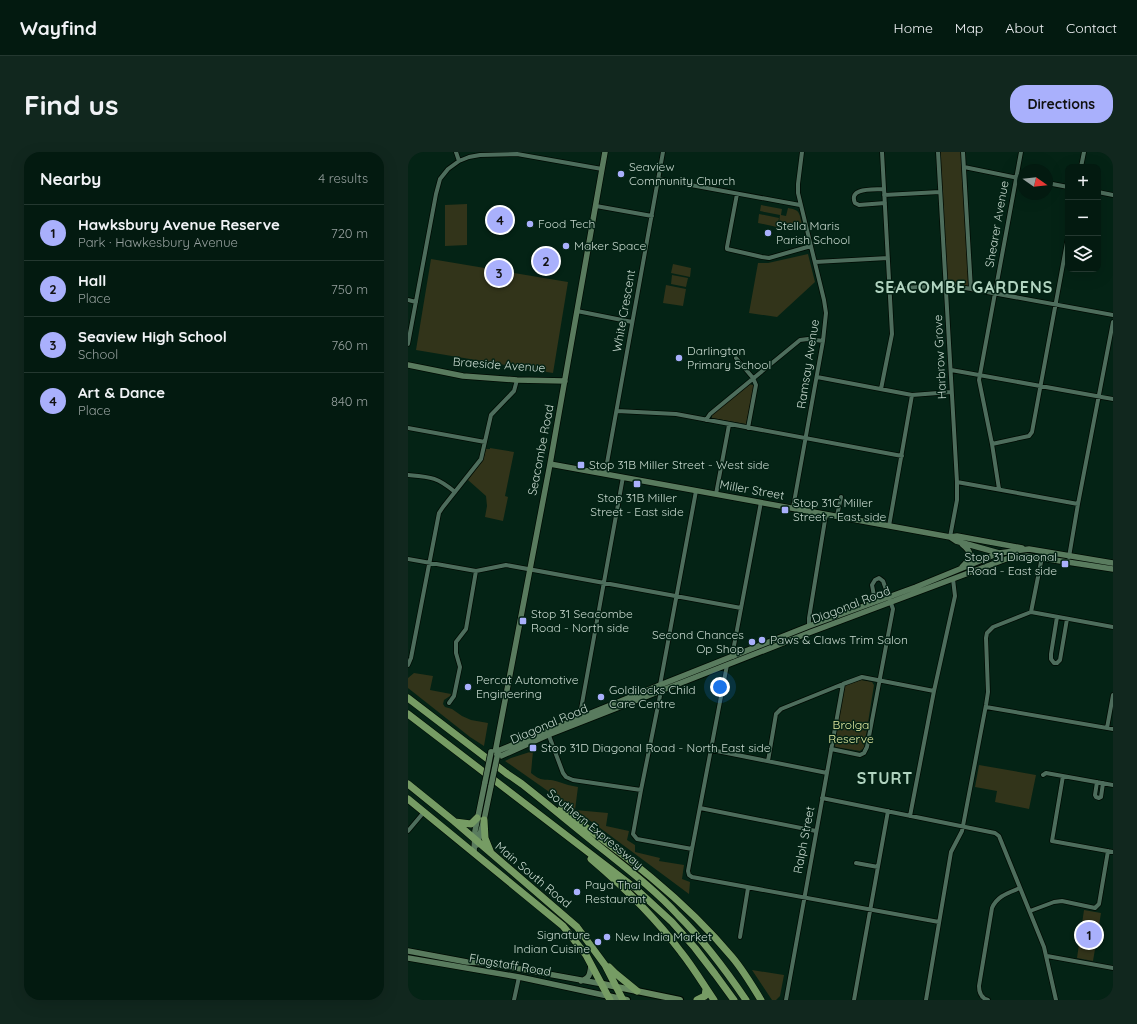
<!DOCTYPE html>
<meta charset="utf-8">
<style>
:root{--surface:#031a10;--page:#11271e;--text:#f1f3f6;--muted:#97a19f;--line:#243830;--accent:#a9b0fc}
body{margin:0;font-family:Quicksand,sans-serif;background:var(--page);color:var(--text)}
.controls{position:absolute;right:12px;top:12px;display:grid;overflow:hidden;border-radius:8px;box-shadow:0 4px 16px #0002}
.controls button{width:36px;height:36px;display:grid;place-items:center;padding:0;border:0;border-bottom:1px solid var(--line);background:var(--surface);color:var(--text);font:20px sans-serif}
.compass{position:absolute;left:609px;top:12px;width:36px;height:36px;border-radius:50%;background:var(--surface);box-shadow:0 4px 16px #0002;rotate:104deg}
.you{position:absolute;left:312px;top:535px;width:14px;height:14px;margin:-10px;border:3px solid #fff;border-radius:50%;background:#1a73e8;box-shadow:0 0 0 6px #1a73e833}
.badge{display:grid;place-items:center;width:26px;height:26px;border-radius:50%;background:var(--accent);color:#111;font-size:13px;font-weight:700}
.pin{position:absolute;translate:-50% -50%;border:2px solid #fff;box-shadow:0 1px 4px #0006}
.list{margin:0;padding:0;list-style:none}
h2{display:flex;justify-content:space-between;align-items:center;height:52px;margin:0;padding:0 16px;font-size:17px}
h2 small{font-size:13px;font-weight:400;color:var(--muted)}
.list li{display:grid;grid-template-columns:26px 1fr auto;gap:12px;align-items:center;box-sizing:border-box;height:56px;padding:0 16px;border-top:1px solid var(--line)}
.list b{display:block;font-size:15px;white-space:nowrap}
.list p{margin:0;font-size:13px;white-space:nowrap;color:var(--muted)}
.list em{font-size:13px;font-style:normal;color:var(--muted)}
.icon{flex:none;width:22px;height:22px;fill:none;stroke:currentColor;stroke-width:2;stroke-linecap:round;stroke-linejoin:round}
.map{position:relative;flex:none;width:705px;height:848px;overflow:hidden;border-radius:16px}
header{display:flex;align-items:center;gap:24px;box-sizing:border-box;height:56px;padding:0 20px;background:var(--surface);border-bottom:1px solid var(--line)}
header strong{font-size:19px}
nav{display:flex;gap:22px;margin-inline-start:auto;font-size:14px}
.intro{display:flex;align-items:center;justify-content:space-between;box-sizing:border-box;height:96px;padding:0 24px}
h1{margin:0;font-size:28px}
.button{padding:10px 18px;border-radius:16px;background:var(--accent);color:#111;font-size:14px;font-weight:700}
main{display:flex;gap:24px;padding:0 24px}
aside{flex:1;background:var(--surface);border-radius:16px;box-shadow:0 4px 16px #0002}
.map>svg:first-child{display:block}
</style>
<header>
<strong>Wayfind</strong>
<nav><a>Home</a><a>Map</a><a>About</a><a>Contact</a></nav>
</header>
<div class="intro"><h1>Find us</h1><a class="button">Directions</a></div>
<main>
<aside>
<h2>Nearby<small>4 results</small></h2>
<ul class="list">
<li><span class="badge">1</span><div><b>Hawksbury Avenue Reserve</b><p>Park · Hawkesbury Avenue</p></div><em>720 m</em></li>
<li><span class="badge">2</span><div><b>Hall</b><p>Place</p></div><em>750 m</em></li>
<li><span class="badge">3</span><div><b>Seaview High School</b><p>School</p></div><em>760 m</em></li>
<li><span class="badge">4</span><div><b>Art &amp; Dance</b><p>Place</p></div><em>840 m</em></li>
</ul>
</aside>
<div class="map">
<svg width="705" height="848" viewBox="0 0 705 848">
<rect width="100%" height="100%" fill="#042315"/>
<path fill="#32341a" d="M532 0H553L562 136 539 133Z
M59 52V93L37 94V53Z
M353 53 374 57 373 63 378 64 380 56C392 58 391 60 394 72L379 77H370L372 63 352 59Z
M351 62 371 66 369 75 350 71Z
M400 102 407 130 369 165 341 161 350 111H360Z
M23 107 160 130 145 221 8 198Z
M265 112 283 116 282 125 263 121Z
M264 123 280 126 278 135 263 132Z
M258 133 278 137 275 154 255 151Z
M341 232 345 233 346 236 338 272 304 266V263Z
M82 296 106 300 97 344 100 345 95 369 77 365 79 354 78 344 60 328 75 308 78 297H82Z
M6 521 25 524 22 538 43 542 42 544 36 548 35 552 37 555 44 557 54 564 63 568 80 571 76 594 62 585 0 536V526Z
M453 528 464 530 466 533 456 596 452 599 428 595 425 592 436 536 438 533Z
M125 599 123 621C136 632 138 625 151 630 157 632 163 634 170 635L167 658 200 661 198 674 221 679 219 688 227 693V700L252 706 251 709 276 713 274 727 282 730 281 742 184 670 97 609 103 606Z
M571 613 628 623 621 657 587 650 589 639 567 635Z
M676 758 693 761 685 809 669 806Z
M344 818 376 823 372 844 368 848H364Z"/>
<g fill="none" stroke-linecap="round" stroke-linejoin="round">
<defs>
<path id="street" d="M48 0 51 9
M530 0 549 330V348L542 385
M555 0 563 137
M556 15 615 27
M673 15 676 0
M250 27 392 53
M639 31 660 35
M476 37C466 38 440 35 447 51L451 53 477 51
M690 40 705 43
M329 42 319 95V97L354 105 361 106 403 94
M476 43 532 40
M188 54 244 64
M407 110 480 106
M482 137 541 133 705 163
M0 148 8 150
M169 159 224 170
M0 192 28 42 32 27 40 17 51 9 61 5 72 3 109 2 194 17
M328 206 345 226 348 233 340 276
M543 218 705 247
M409 225 504 243 543 240
M473 237 484 182 474 0
M209 259 268 262 494 304
M298 268 302 262 392 188 400 187 415 189
M0 276 77 290
M584 292 621 284 624 280 660 85
M197 322 255 0
M0 323C23 325 29 325 47 340
M549 330 670 352
M591 337 584 292 571 228 613 0
M308 342 321 273
M385 356 415 189 418 161 416 148 390 41V32L394 0
M429 364 433 345
M481 374 504 243
M661 405 670 352 705 170
M0 407 68 419 98 413 333 456
M623 460 705 475
M649 465 643 502V507L646 511H649L652 508 659 467
M401 474V466L418 362
M325 505V499L353 350
M0 513 3 506 31 361 35 355 73 307 83 263 106 239 109 228
M319 513 284 697 280 719 281 723 284 725 531 770
M252 533 288 339
M253 539 233 638 225 682 229 687 284 697
M41 551 46 544 52 515 48 501V490L58 477 68 419
M578 555 705 577
M175 567 173 557 215 325
M699 576 705 543
M140 581 155 621 158 625 165 628 233 638
M423 597 452 603 456 601 459 595 485 457 475 429 471 426 467 428 464 433 467 449
M304 598 419 621
M360 609 368 562 373 557 435 532 454 525 526 539
M635 623 638 621 705 633
M655 624 644 689 705 700
M689 630 687 643 688 645 691 646 693 645 695 631
M414 646 587 681 591 684 636 795 648 848
M292 656 408 679
M502 664 526 539 547 444 545 427
M0 679 16 660
M448 711 470 715
M622 759 646 750 654 749 687 756 691 752 700 699
M332 785 340 736
M639 804 705 816
M106 848 111 825
M378 848 435 532
M446 848 480 659
M518 848 543 700 554 679 578 553 580 540 578 486 579 481 585 475 623 460 634 405
M580 848C573 846 571 841 571 834L584 756C589 744 600 741 612 736"/>
<path id="secondary" d="M0 213 55 224 109 228 157 229
M142 312 542 385 549 384 614 396
M542 385 548 389 591 401
M554 415C564 405 565 401 554 392
M83 600H87L252 533 401 474 508 435 591 401 621 397 705 411
M87 600 93 604 140 583 403 480 598 407 620 404 705 417
M87 601 142 312 197 0
M69 693 76 668 83 634
M66 701 67 679 77 630
M0 799 59 810 79 811 195 832
M0 806 111 825 200 844
M173 829C182 826 182 822 183 813"/>
<path id="primary" d="M195 832 272 848
M200 844 219 848"/>
<path id="highway" d="M0 546 98 621 114 632C142 654 169 677 197 699 222 719 248 739 270 763 297 790 317 817 338 848
M0 562 227 736 264 770 287 796 307 822 326 848
M0 632 47 670 169 775 197 813 215 848
M0 647 155 774 178 803 202 848
M153 657C214 701 275 746 324 805 335 818 344 833 353 848
M76 668 77 686 83 701
M47 670 63 672 69 666
M183 707C216 735 247 765 273 800 285 815 295 832 306 848
M201 815 207 821 229 839
M289 848 297 844 298 837"/>
</defs>
<use href="#street" stroke="#000b03" stroke-width="5.5"/>
<use href="#secondary" stroke="#000b03" stroke-width="7"/>
<use href="#primary" stroke="#000b03" stroke-width="8"/>
<use href="#highway" stroke="#000b03" stroke-width="8"/>
<use href="#street" stroke="#4d6d5c" stroke-width="4"/>
<use href="#secondary" stroke="#597b5e" stroke-width="5.5"/>
<use href="#primary" stroke="#668961" stroke-width="6"/>
<use href="#highway" stroke="#769c64" stroke-width="7"/>
<defs>
<path id="secondary-bridge" d="M77 630 83 600
M83 634 89 605"/>
</defs>
<use href="#secondary-bridge" stroke="#000b03" stroke-width="7" stroke-linecap="butt"/>
<use href="#secondary-bridge" stroke="#597b5e" stroke-width="5.5"/>
</g>
<g fill="#a9b0fc" stroke="#042315" stroke-width="1.5">
<circle cx="213" cy="22" r="4"/>
<circle cx="122" cy="72" r="4"/>
<circle cx="360" cy="81" r="4"/>
<circle cx="158" cy="94" r="4"/>
<circle cx="271" cy="206" r="4"/>
<rect x="169" y="309" width="8" height="8" rx="2"/>
<rect x="225" y="328" width="8" height="8" rx="2"/>
<rect x="373" y="354" width="8" height="8" rx="2"/>
<rect x="653" y="408" width="8" height="8" rx="2"/>
<rect x="111" y="465" width="8" height="8" rx="2"/>
<circle cx="354" cy="488" r="4"/>
<circle cx="344" cy="490" r="4"/>
<circle cx="60" cy="535" r="4"/>
<circle cx="193" cy="545" r="4"/>
<rect x="121" y="592" width="8" height="8" rx="2"/>
<circle cx="169" cy="740" r="4"/>
<circle cx="199" cy="785" r="4"/>
<circle cx="190" cy="790" r="4"/>
</g>
<g text-anchor="middle" stroke-width="3" stroke-linejoin="round" paint-order="stroke">
<g font-size="12" fill="#c7d8ce" stroke="#042315" text-anchor="start">
<text x="221" y="19">Seaview<tspan x="221" dy="14">Community Church</tspan></text>
<text x="130" y="76">Food Tech</text>
<text x="368" y="78">Stella Maris<tspan x="368" dy="14">Parish School</tspan></text>
<text x="166" y="98">Maker Space</text>
<text x="279" y="203">Darlington<tspan x="279" dy="14">Primary School</tspan></text>
<text x="181" y="317">Stop 31B Miller Street - West side</text>
<text x="229" y="350" text-anchor="middle">Stop 31B Miller<tspan x="229" dy="14">Street - East side</tspan></text>
<text x="385" y="355">Stop 31C Miller<tspan x="385" dy="14">Street - East side</tspan></text>
<text x="649" y="409" text-anchor="end">Stop 31 Diagonal<tspan x="649" dy="14">Road - East side</tspan></text>
<text x="123" y="466">Stop 31 Seacombe<tspan x="123" dy="14">Road - North side</tspan></text>
<text x="336" y="487" text-anchor="end">Second Chances<tspan x="336" dy="14">Op Shop</tspan></text>
<text x="362" y="492">Paws &amp; Claws Trim Salon</text>
<text x="68" y="532">Percat Automotive<tspan x="68" dy="14">Engineering</tspan></text>
<text x="201" y="542">Goldilocks Child<tspan x="201" dy="14">Care Centre</tspan></text>
<text x="133" y="600">Stop 31D Diagonal Road - North East side</text>
<text x="177" y="737">Paya Thai<tspan x="177" dy="14">Restaurant</tspan></text>
<text x="182" y="787" text-anchor="end">Signature<tspan x="182" dy="14">Indian Cuisine</tspan></text>
<text x="207" y="789">New India Market</text>
</g>
<g font-size="12" fill="#c7d8ce" stroke="#042315">
<text transform="translate(589 72) rotate(-80)" y="4">Shearer Avenue</text>
<text transform="translate(216 159) rotate(-80)" y="4">White Crescent</text>
<text transform="translate(532 205) rotate(-93)" y="4">Harbrow Grove</text>
<text transform="translate(400 212) rotate(-81)" y="4">Ramsay Avenue</text>
<text transform="translate(91 213) rotate(4)" y="4">Braeside Avenue</text>
<text transform="translate(133 298) rotate(-79)" y="4">Seacombe Road</text>
<text transform="translate(344 338) rotate(10)" y="4">Miller Street</text>
<text transform="translate(443 453) rotate(-21)" y="4">Diagonal Road</text>
<text transform="translate(141 572) rotate(-23)" y="4">Diagonal Road</text>
<text transform="translate(187 677) rotate(39)" y="4">Southern Expressway</text>
<text transform="translate(396 688) rotate(-79)" y="4">Ralph Street</text>
<text transform="translate(125 723) rotate(40)" y="4">Main South Road</text>
<text transform="translate(102 813) rotate(10)" y="4">Flagstaff Road</text>
</g>
<g font-size="12" fill="#e3eaa1" stroke="#042315">
<text x="443" y="577">Brolga<tspan x="443" dy="14">Reserve</tspan></text>
</g>
<g font-size="16" font-weight="bold" letter-spacing="1" fill="#b1d4c0" stroke="#042315">
<text x="556" y="141">SEACOMBE GARDENS</text>
<text x="477" y="632">STURT</text>
</g>
</g>
</svg>
<div class="controls">
<button>+</button>
<button>−</button>
<button><svg class="icon" aria-label="layers" viewBox="0 0 24 24"><path d="M12 4l9 5-9 5-9-5zM3 14l9 5 9-5"/></svg></button>
</div>
<svg class="compass" viewBox="-18 -18 36 36"><path d="M0-13l5 13h-10z" fill="#e53935"/><path d="M0 13l5-13h-10z" fill="#97a19f"/></svg>
<div class="you"></div>
<div class="pin badge" style="left:681px;top:783px">1</div>
<div class="pin badge" style="left:138px;top:109px">2</div>
<div class="pin badge" style="left:91px;top:121px">3</div>
<div class="pin badge" style="left:92px;top:68px">4</div>
</div>
</main>
